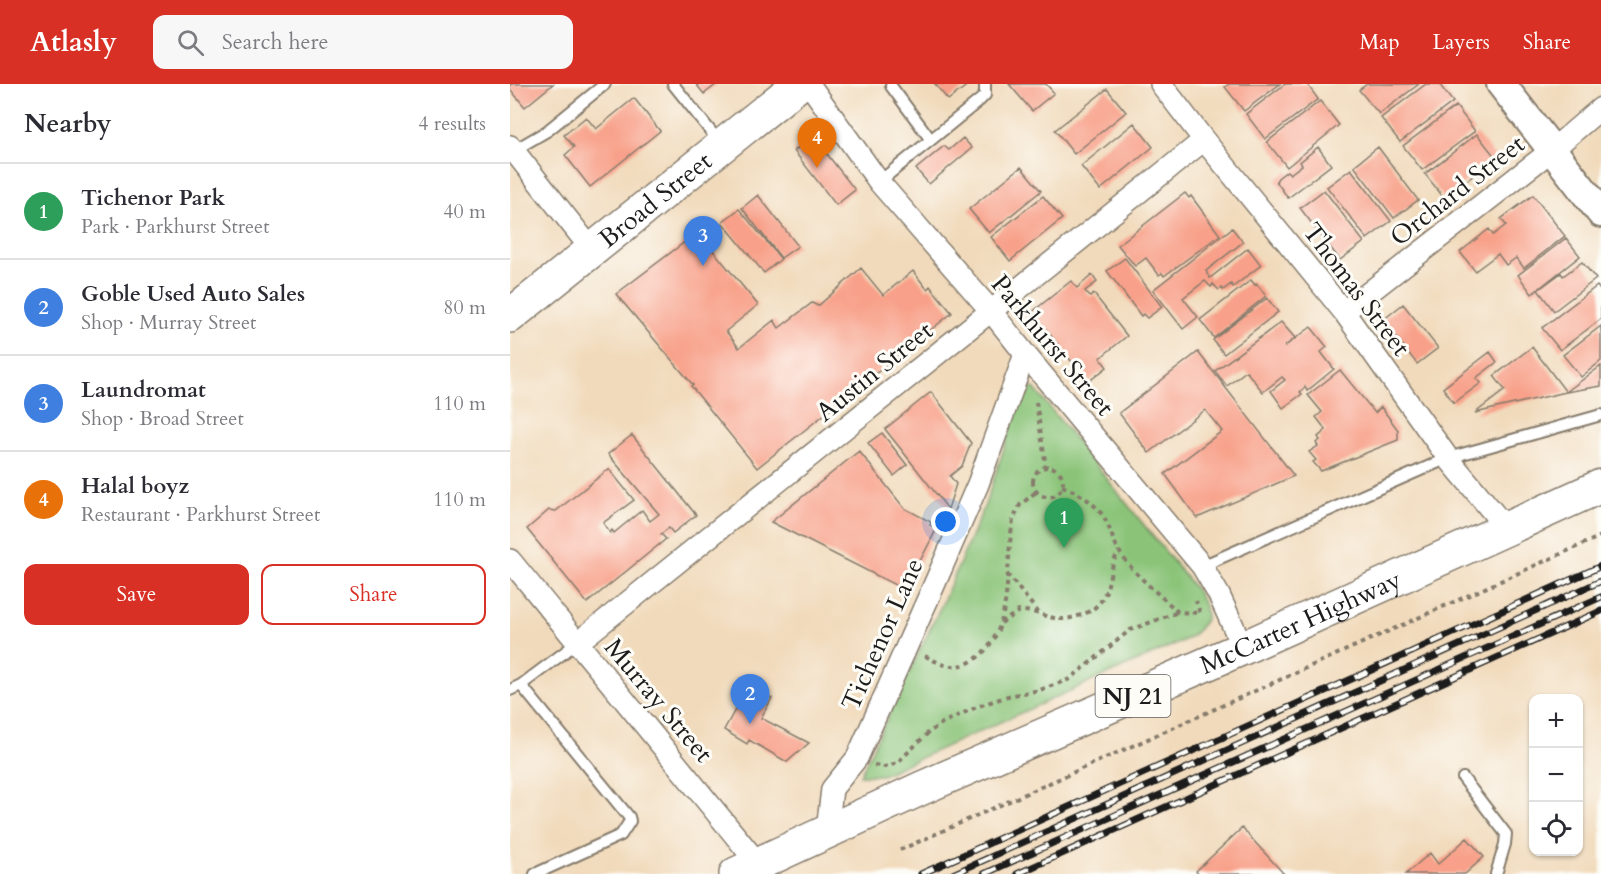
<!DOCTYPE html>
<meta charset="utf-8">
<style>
:root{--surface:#fff;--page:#f7f7f7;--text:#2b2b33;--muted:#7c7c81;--line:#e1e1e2;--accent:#d93025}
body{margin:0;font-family:Cardo,serif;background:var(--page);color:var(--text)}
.controls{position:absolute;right:18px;bottom:18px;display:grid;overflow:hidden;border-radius:12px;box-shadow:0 2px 4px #0004}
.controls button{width:54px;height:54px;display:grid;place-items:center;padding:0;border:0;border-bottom:2px solid var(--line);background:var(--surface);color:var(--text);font:30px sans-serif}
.you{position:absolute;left:436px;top:438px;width:21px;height:21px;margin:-15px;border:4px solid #fff;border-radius:50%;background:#1a73e8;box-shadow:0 0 0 9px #1a73e833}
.badge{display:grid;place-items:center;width:39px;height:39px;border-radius:50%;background:var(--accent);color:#fff;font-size:20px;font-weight:700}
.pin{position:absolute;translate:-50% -50px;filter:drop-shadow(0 2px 3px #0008)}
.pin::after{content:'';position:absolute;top:32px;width:21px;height:18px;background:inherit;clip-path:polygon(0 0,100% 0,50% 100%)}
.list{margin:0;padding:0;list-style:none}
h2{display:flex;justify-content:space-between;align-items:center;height:78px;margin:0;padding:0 24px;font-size:26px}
h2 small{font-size:20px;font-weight:400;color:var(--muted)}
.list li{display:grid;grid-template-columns:39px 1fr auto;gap:18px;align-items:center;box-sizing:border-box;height:96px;padding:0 24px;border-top:2px solid var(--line)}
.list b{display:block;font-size:22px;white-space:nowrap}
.list p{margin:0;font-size:20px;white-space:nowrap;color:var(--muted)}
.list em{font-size:20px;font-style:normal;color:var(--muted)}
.actions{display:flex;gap:12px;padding:18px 24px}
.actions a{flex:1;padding:14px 0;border:2px solid var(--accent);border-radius:12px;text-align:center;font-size:21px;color:var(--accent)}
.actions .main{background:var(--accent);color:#fff}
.icon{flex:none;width:33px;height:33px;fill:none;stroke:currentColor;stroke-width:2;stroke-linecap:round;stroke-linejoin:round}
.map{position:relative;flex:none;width:1091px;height:790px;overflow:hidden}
header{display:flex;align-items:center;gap:36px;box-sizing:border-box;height:84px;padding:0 30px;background:var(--accent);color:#fff}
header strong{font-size:28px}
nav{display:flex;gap:33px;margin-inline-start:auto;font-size:21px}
.search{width:420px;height:54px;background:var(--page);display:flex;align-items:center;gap:15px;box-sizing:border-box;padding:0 21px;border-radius:12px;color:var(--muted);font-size:22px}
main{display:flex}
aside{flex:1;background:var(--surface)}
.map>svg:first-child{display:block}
</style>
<header>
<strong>Atlasly</strong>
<div class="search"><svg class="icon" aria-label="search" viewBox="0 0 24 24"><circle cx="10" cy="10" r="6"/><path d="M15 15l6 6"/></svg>Search here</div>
<nav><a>Map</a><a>Layers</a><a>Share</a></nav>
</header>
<main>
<aside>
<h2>Nearby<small>4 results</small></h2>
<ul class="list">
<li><span class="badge" style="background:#2e9e5b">1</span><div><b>Tichenor Park</b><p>Park · Parkhurst Street</p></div><em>40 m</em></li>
<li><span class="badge" style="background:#3f7fe0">2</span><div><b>Goble Used Auto Sales</b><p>Shop · Murray Street</p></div><em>80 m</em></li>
<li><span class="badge" style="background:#3f7fe0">3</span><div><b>Laundromat</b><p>Shop · Broad Street</p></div><em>110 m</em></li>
<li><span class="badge" style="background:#e8710a">4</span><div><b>Halal boyz</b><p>Restaurant · Parkhurst Street</p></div><em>110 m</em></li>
</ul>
<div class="actions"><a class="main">Save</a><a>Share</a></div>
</aside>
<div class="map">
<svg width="1091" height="790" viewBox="0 0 1091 790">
<rect width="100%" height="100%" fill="#fdfcf7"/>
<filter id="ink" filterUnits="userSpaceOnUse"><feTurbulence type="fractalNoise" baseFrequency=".0167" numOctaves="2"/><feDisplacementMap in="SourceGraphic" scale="12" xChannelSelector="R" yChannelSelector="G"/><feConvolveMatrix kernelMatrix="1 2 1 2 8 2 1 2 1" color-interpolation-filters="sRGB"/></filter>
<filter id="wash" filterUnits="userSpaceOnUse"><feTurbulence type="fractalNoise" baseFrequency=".008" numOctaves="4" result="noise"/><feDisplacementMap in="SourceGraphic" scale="24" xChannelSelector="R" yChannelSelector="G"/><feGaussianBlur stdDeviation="1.35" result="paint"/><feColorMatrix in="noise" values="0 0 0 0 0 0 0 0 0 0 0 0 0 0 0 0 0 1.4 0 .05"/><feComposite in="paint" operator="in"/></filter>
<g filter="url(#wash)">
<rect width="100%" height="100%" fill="#f1dabb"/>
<path fill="#8bc479" stroke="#54704a" stroke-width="1.5" d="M524 304 687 507 695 522 696 534 689 545 679 554 372 691H350L432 520 475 421 514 305Z"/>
<g id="blocks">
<path fill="#f8a089" d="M0 0H43L15 23 0 5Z
M186 0H207L194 10Z
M425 0H459L438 16Z
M499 0H536L544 9 522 27Z
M719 0H770L734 27 715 3Z
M775 0H797L808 15 755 55 736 30Z
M857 0H909L869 30 849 6Z
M916 0H929L943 18 890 58 871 34Z
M597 5 616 28 564 70 545 46Z
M124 14 150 47 80 103 55 71 64 63 54 51 76 33 86 45Z
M810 17 829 41 777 83 757 58Z
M946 22 965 47 912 86 893 62Z
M624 39 643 63 590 106 571 82Z
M967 50 986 74 934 114 915 90Z
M303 52 345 106 326 121 284 67Z
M453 54 462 64 419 100 406 85 434 62 439 66Z
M808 63 821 81 778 114 766 97 768 94 777 87 780 90 792 81 790 78Z
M868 63 908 116 884 134 844 82Z
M511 83 531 107 479 149 459 125Z
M841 85 881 137 857 155 817 103Z
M814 106 854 158 830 176 790 124Z
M675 109 679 114 681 112 710 151 654 192 652 189 649 191 636 174 625 182 608 161Z
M248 111 288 162 271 174 232 124Z
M1023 111 1055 152 1014 184 1006 174 996 181 988 170 965 187 950 168 979 145 983 151 996 141 991 135Z
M533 112 552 135 500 177 481 153Z
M229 125 271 175 254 189 212 138Z
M722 144 733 158 696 187 700 194 738 164 751 181 723 203 721 200 713 206 712 204 709 206 703 200 701 203 695 197 673 214 688 233 673 245 643 206Z
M188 148 248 221 216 247 229 264 264 236 269 244 302 219 308 222 351 184 373 211 403 187 417 205 420 202 442 229 247 384 181 302 183 301 106 210Z
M1056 154 1070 172 1022 210 1008 191Z
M615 174 652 223 637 234 633 230 631 232 597 187Z
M1072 178 1086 195 1044 227 1028 206 1051 189 1053 192Z
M582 191 587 198 575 207 580 213 584 210 617 252 590 274 597 283 578 298 522 228 561 197 567 204Z
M741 196 745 201 747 200 756 212 704 254 690 236Z
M1087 202 1091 207V235L1050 266 1032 244Z
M757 214 768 228 714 270 703 256Z
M893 220 928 264 907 280 873 236Z
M771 238 785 254 774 263 801 243 817 263 811 268 824 285 797 307 795 303 790 308 792 310 773 324 761 307 775 296 772 293 753 308 736 287 717 302 705 287Z
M1091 242V277L1071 293 1053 271Z
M1022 263 1056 308 965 329 995 306 984 292Z
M688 268 784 392 687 434 655 390 712 347 695 326 639 369 609 329Z
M980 268 987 278 966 294 971 299 944 319 933 304Z
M1091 282V302L1056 308Z
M830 286 865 329 871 323 888 346V356L811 387 803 378 806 376 799 368 808 362 806 359 810 356 808 353 816 346 806 333 812 328 798 311Z
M421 308 461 359 452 382 440 392 446 400 438 425 375 345Z
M372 349 397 381 384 392 358 359Z
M122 351 186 431 163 449 159 444 151 450 156 455 77 519 17 445 39 426 46 427 99 385 124 416 93 439 100 449 102 446 104 449 132 426 140 437 149 430 98 370Z
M349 367 394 424 421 438 420 441 427 444 395 506 261 438Z
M238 602 262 614 251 634 299 659 277 678 239 656 237 660 214 646Z
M732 744 774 790H688L686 787Z
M957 754 974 773 955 790H896L920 769 928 780Z"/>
</g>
</g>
<g filter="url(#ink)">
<use href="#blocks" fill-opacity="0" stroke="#867b6c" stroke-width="1.5"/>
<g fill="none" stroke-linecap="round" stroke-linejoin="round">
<defs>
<path id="service" d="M163 0 210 59
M381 2 421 56
M1 68 37 47 95 0
M369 98 470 16 475 11V0
M692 482 938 374 1091 331
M11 601 119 733 120 737 111 751 25 790
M0 606 11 601 67 559
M953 694 996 750 995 760 986 790"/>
<path id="minor" d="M299 0 369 98 481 227 515 270 692 482 709 511 733 564
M651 0 694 56 834 228 938 374 996 444
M0 62 82 166
M834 228 1042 66 1091 24
M0 476 254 787
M67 559 694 56
M317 747 322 705 347 674 425 499 468 400 515 270"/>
<path id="secondary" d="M991 0 1091 129"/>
<g id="primary">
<path id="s1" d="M0 232 289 0"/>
<path id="s2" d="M226 790 412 704 733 564 1091 402"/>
</g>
</defs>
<use href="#service" stroke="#867b6c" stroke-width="14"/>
<use href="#minor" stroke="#867b6c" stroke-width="24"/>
<use href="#secondary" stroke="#867b6c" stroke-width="32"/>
<use href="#primary" stroke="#867b6c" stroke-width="36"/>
<path stroke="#867b6c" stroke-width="4" stroke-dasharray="4.5 4.5" stroke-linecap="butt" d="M526 318 536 383
M523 398a15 15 0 1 1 30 0a15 15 0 1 1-30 0Z
M552 402C569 409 583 417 593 432 600 442 602 456 609 467 623 490 648 509 668 528L690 529 686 517
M497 490 528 528
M491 539 509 527C524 526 536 534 551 535 559 535 566 533 574 530 605 516 594 491 609 467
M415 572C424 576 432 582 442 582 465 584 485 559 491 538 500 505 497 469 503 436L510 421 527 407
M364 681 375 683 387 679 418 649 432 639 469 622 498 612 530 606 560 595 620 546 668 528
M390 766 1091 452"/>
<use href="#service" stroke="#fff" stroke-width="10"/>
<use href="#minor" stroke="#fff" stroke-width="21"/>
<use href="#secondary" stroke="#fff" stroke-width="28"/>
<use href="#primary" stroke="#fff" stroke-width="33"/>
<defs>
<path id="rail" d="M411 790 1091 482
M443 790 1091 497
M474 790 1091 513
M507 790 1091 527"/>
</defs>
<use href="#rail" stroke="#1c1c1c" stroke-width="7"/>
<use href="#rail" stroke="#fdfcf7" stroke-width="4.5" stroke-dasharray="14" stroke-linecap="butt"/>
</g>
</g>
<g text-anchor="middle" stroke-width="6" stroke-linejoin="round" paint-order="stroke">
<rect fill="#fdfcf7" stroke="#605f5e" stroke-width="1.5" x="585.5" y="591" width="75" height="42" rx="4.5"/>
<g font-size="24" font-weight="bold" fill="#1c1c1c">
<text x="623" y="620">NJ 21</text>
</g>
<g font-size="26" fill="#1c1c1c" stroke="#fdfcf7">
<text transform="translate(947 106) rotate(-38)" y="9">Orchard Street</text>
<text dy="9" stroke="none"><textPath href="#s1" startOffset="186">Broad Street</textPath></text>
<text transform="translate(847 205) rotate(53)" y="9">Thomas Street</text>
<text transform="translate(543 261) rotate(50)" y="9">Parkhurst Street</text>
<text transform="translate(364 287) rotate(-39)" y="9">Austin Street</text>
<text dy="9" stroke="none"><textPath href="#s2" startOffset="618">McCarter Highway</textPath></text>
<text transform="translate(372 550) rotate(-66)" y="9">Tichenor Lane</text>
<text transform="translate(149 616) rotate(50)" y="9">Murray Street</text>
</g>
</g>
</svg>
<div class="controls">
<button>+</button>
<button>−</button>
<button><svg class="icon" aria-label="locate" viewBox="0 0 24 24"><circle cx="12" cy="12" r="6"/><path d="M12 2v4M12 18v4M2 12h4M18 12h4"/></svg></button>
</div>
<div class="you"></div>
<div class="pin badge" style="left:554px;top:464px;background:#2e9e5b">1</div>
<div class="pin badge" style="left:240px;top:640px;background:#3f7fe0">2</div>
<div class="pin badge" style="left:193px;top:182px;background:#3f7fe0">3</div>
<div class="pin badge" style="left:307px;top:84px;background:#e8710a">4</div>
</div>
</main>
